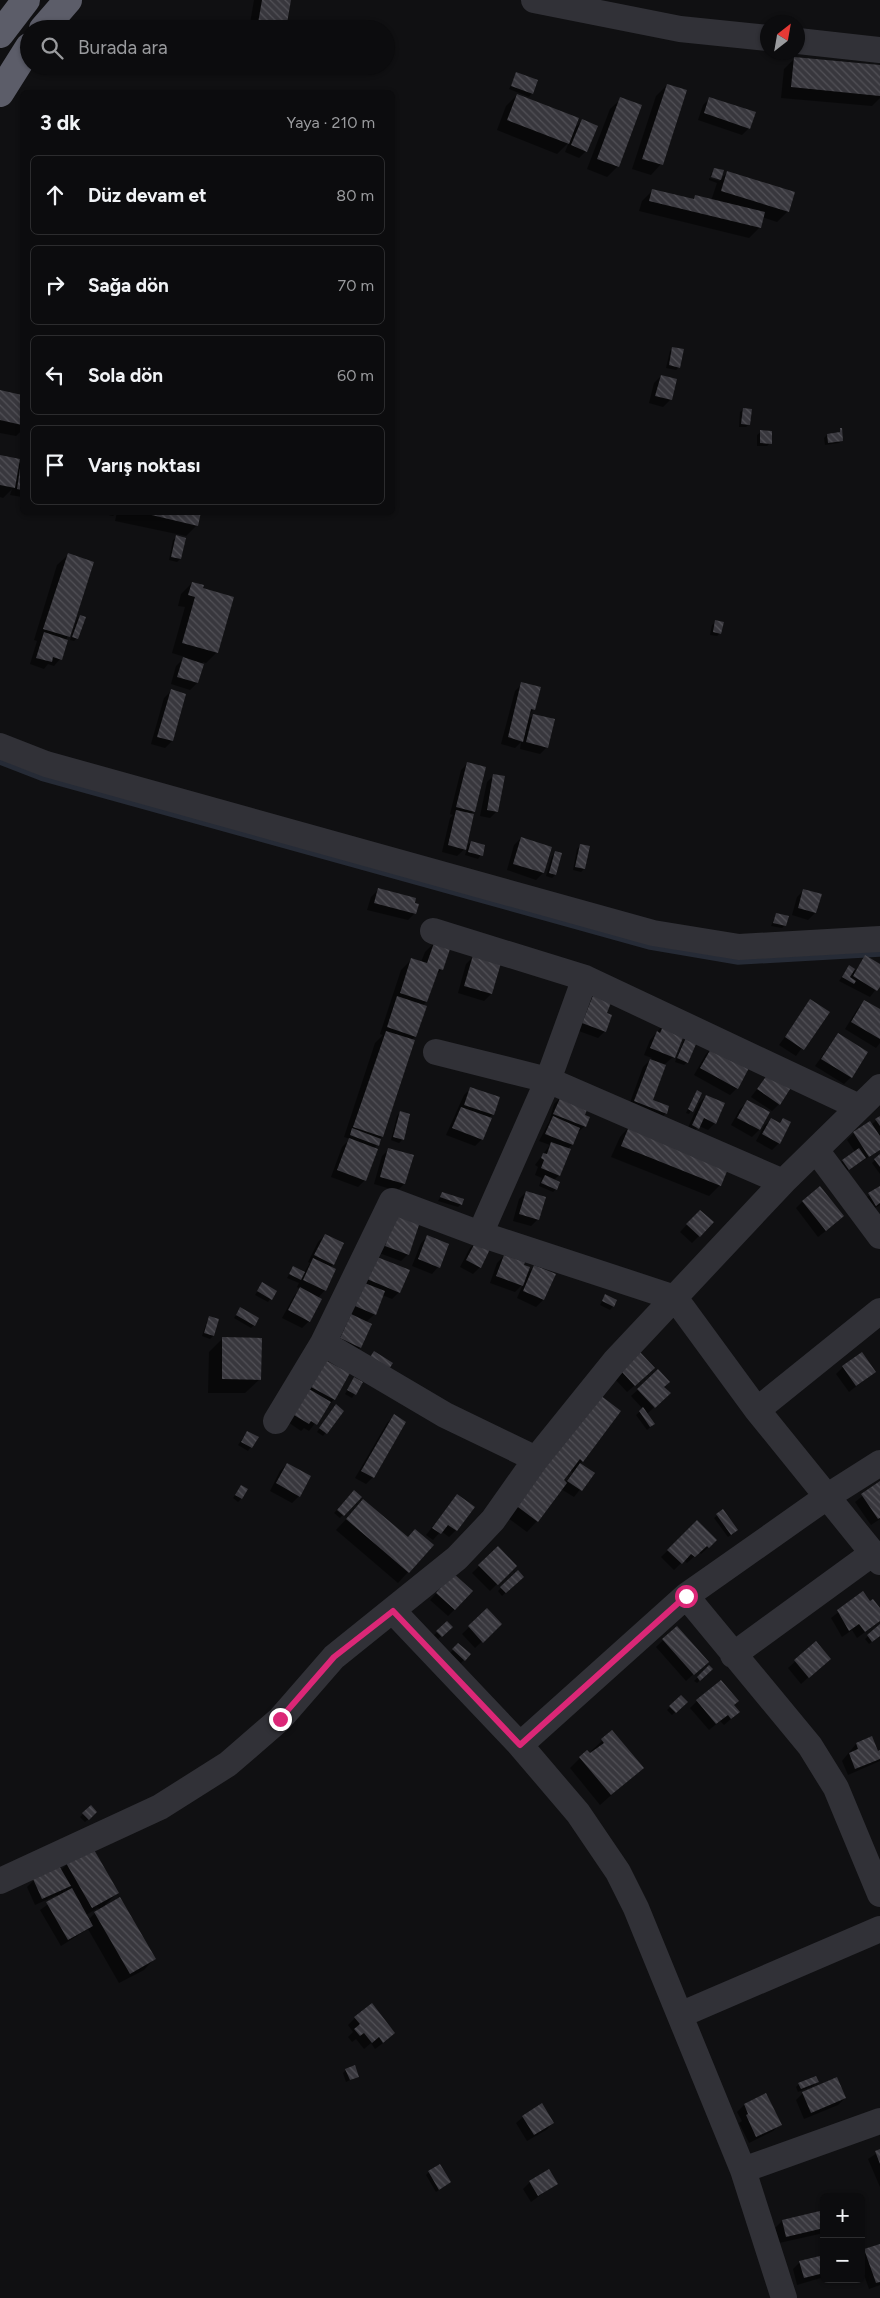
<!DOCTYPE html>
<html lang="tr">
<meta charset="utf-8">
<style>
:root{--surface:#0c0c0e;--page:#151517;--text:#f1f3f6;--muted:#9a9b9e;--line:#2c2c2e}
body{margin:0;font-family:Figtree,sans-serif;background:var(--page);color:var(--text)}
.controls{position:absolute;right:15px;bottom:15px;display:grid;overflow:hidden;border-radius:8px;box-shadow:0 1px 4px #0004}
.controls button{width:45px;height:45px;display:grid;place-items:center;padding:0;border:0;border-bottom:1px solid var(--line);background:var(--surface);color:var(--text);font:25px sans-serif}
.compass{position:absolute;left:760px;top:15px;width:45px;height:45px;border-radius:50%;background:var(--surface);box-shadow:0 1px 4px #0004;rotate:31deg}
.stop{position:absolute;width:15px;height:15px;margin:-11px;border:4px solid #db2777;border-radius:50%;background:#fff}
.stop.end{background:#db2777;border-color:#fff;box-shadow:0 1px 5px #0008}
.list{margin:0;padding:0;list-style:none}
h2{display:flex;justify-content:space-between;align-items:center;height:65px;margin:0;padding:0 20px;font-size:21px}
h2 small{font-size:16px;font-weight:400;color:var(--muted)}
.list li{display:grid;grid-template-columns:32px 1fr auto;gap:15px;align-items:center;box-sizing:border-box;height:80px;margin:0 10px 10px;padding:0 10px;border:1px solid var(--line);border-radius:8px}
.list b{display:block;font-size:19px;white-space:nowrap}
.list em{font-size:16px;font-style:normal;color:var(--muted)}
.icon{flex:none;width:28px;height:28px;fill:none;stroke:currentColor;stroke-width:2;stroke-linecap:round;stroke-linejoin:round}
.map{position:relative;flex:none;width:880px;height:2298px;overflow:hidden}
.search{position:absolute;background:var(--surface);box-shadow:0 1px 4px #0004;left:20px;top:20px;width:375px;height:55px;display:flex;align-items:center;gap:12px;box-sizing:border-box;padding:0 18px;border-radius:28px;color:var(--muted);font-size:19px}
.panel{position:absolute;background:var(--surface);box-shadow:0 1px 4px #0004;left:20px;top:90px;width:375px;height:425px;border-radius:8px}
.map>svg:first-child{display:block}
</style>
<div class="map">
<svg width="880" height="2298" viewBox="0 0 880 2298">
<defs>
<pattern id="building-back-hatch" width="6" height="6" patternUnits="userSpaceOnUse" patternTransform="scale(1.25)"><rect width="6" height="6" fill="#38373d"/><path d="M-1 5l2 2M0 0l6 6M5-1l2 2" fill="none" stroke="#525157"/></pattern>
</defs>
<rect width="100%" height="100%" fill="#101012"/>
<path fill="#0007" fill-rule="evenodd" d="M254 0H290L284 29H249Z
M795 58 880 66V98L872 106 781 98 784 69Z
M517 74 532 93 529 97 509 89Z
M667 85 661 164 651 175 632 169 656 96Z
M517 95 573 130 582 121 586 151 579 158 565 152 569 142 557 154 497 130 506 106Z
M710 98 749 128 742 135 698 120 703 105Z
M621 99 618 166 607 177 587 169 610 109Z
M714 169 722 171 720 180 727 173 788 211 777 222 762 217 760 227 749 238 639 211 642 201 653 190 692 200 695 197 711 201 717 183 709 180V178L720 181V178L710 176Z
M673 348 679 367 676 370 666 368 670 351Z
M661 376 676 380 670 400 663 407 649 403 654 383Z
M0 392 22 397V430L16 436 0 433Z
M744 409 749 424 746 427H739L740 412Z
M761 432 770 443 767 446H757V435Z
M827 435 842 440 839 443 825 445 824 438Z
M0 456 17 465 22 460V497L10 495 12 489 3 498 0 497Z
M96 512H117L113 516Z
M117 512H200L197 525 186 536 115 521Z
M177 537 180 559 177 562 169 560 173 540Z
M68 555 92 562 60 659 54 666 48 664 44 669 30 664 37 641 34 640 57 565Z
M192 583 217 652 206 663 203 662 197 683 190 690 171 684 176 666 185 657 172 653 185 607 178 606 181 594Z
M80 616 77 638 74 641 70 640 77 619Z
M716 622 720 633 717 636 710 635 712 625Z
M522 684 534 709 529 714 527 721 533 715 547 747 540 754 520 749 521 742 515 748 501 744 515 691Z
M171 691 172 741 165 748 151 744 164 698Z
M468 763 474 811 470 815 464 849 471 842 481 855 478 859 465 855 468 846 457 856 442 852 450 818 453 815 450 814 461 770Z
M494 775 497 811 490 818 480 816 487 782Z
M521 838 543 873 536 880 507 870 514 845Z
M580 846 584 869 581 872 573 870 577 849Z
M555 853V875L552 878 546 876 552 856Z
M378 890 413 904 415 913 408 920 367 910 371 897Z
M804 890 820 895 815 913 808 920 792 915 797 897Z
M776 914 785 925 782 928 771 926Z
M435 942 442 969 435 976 426 1002 422 1006 425 1007 415 1037 411 1040 382 1136 374 1149 365 1180 358 1187 331 1177 342 1147 350 1139 344 1137 375 1043 383 1035 380 1034 401 970 412 959 421 962 425 952Z
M473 957 499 964 491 994 484 1001 458 993 466 964Z
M866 957 880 965V984L870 997 839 981 849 967 855 971Z
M596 989 605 1014V1031L598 1038 576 1030 589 996Z
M811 1001 828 1012 796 1056 779 1045Z
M865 1001 880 1011V1043L876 1048 845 1029 858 1008Z
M665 1023 673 1057 665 1064 652 1101 666 1113 659 1120 628 1108 643 1067 652 1058 644 1055 650 1040Z
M838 1034 866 1052 851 1077 844 1084 815 1066Z
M685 1037 687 1062 684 1065 675 1062Z
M713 1047 737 1088 730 1095 694 1075 706 1054Z
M770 1072 779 1104 772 1111 751 1097Z
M471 1088 493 1114 489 1118 482 1139 475 1146 446 1135 464 1095Z
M698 1092 701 1094 689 1114 686 1113Z
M706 1096 715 1123 708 1130 699 1126 691 1135 686 1132 699 1103Z
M561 1097 585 1126 577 1133 572 1145 567 1149 559 1175 554 1180 556 1189 553 1192 539 1186 542 1178 535 1175 538 1167 535 1165 550 1145 539 1141 549 1122 554 1104Z
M747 1102 760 1129 752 1137 731 1125 740 1109Z
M400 1113 409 1115 402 1140 399 1143 391 1140 397 1116Z
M880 1117V1150L845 1172 839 1164 855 1152 847 1140 854 1133 870 1123 871 1125Z
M771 1119 779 1123 783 1119 790 1123 779 1143 772 1150 756 1141 764 1126Z
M630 1126 720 1185 709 1196 611 1157 620 1137Z
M389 1149 404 1184 397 1191 374 1184 382 1156Z
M880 1156V1174L872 1163Z
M880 1187V1205L868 1212 862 1201Z
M526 1192 538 1219 531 1226 513 1221 519 1199Z
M443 1193 461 1204 458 1207 438 1201Z
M802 1202 836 1223 818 1237 796 1208Z
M693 1218 712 1223 692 1243 680 1232Z
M390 1222 408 1254 401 1261 379 1253Z
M325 1235 333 1264 330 1268 325 1290 318 1298 309 1321 302 1328 282 1318 294 1296 300 1289 297 1287 299 1283 287 1278 293 1268 304 1273 310 1263 308 1262 318 1242Z
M428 1236 438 1267 432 1274 412 1266 421 1243Z
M477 1241 480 1267 473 1274 460 1267 470 1248Z
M504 1256 525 1276 534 1266 543 1300 536 1307 517 1298 523 1284 515 1292 490 1283 497 1263Z
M370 1266 408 1270 399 1292 392 1299 382 1295 375 1314 366 1322 371 1324 360 1348 353 1355 334 1345Z
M263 1283 276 1291 268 1302 255 1295Z
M605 1296 613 1306 610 1310 600 1305Z
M241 1309 254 1325 251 1328 234 1318Z
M210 1318 213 1336 210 1339 202 1336 207 1321Z
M223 1338 260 1379 245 1393H208L209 1352Z
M640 1354 647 1375 627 1392 614 1378Z
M843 1367 874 1372 849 1392 836 1374Z
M319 1368 334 1399 309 1431 304 1428 301 1431 288 1422Z
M658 1371 663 1387 669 1393 647 1414 654 1424 647 1430 636 1415 643 1409 631 1396Z
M355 1378 362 1382 352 1398 345 1394Z
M585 1404 582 1461 580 1464 593 1473 574 1497 561 1489 537 1521 527 1532 504 1515ZM570 1470 573 1472 565 1483 563 1481Z
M333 1409 342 1411 323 1436 317 1432Z
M394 1416 373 1477 366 1484 355 1478 387 1423Z
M247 1432 257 1438 248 1451 238 1445Z
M287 1464 299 1496 292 1503 270 1491 280 1471Z
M880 1482V1519L871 1525 855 1502Z
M241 1487V1499L238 1502 233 1498Z
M354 1492 360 1497 340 1518 334 1513Z
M457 1496 456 1530 449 1537 441 1531 433 1540 426 1535Z
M363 1501 408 1572 398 1583 336 1530Z
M723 1511 734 1533 728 1537 714 1518Z
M697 1522 716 1540 701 1554 699 1552 687 1563 684 1560 674 1570 661 1557Z
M498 1548 515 1566 490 1591 472 1573Z
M518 1572 522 1577 502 1596 498 1591Z
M447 1582 455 1609 448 1616 430 1600Z
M863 1593 870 1603 880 1610V1621L857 1638 852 1630 842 1637 831 1618Z
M487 1610 500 1624 475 1648 462 1634Z
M447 1623 451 1627 438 1639 434 1635Z
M880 1626V1635L869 1644 865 1639Z
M676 1628 700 1668 686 1681 656 1647Z
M816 1643 822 1665 801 1684 788 1668Z
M459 1644 469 1654 461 1663 450 1653Z
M709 1667 712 1669 697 1683 694 1681Z
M681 1697 686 1702 672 1715 667 1710Z
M697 1701 739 1712 724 1725 720 1721 709 1730 690 1708Z
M612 1732 642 1768 600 1805 570 1768 580 1758 593 1753 591 1751Z
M871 1738 877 1752 880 1751V1761L848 1775 842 1761 856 1744Z
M90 1807 96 1812 85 1822 80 1817Z
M67 1864 117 1893 103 1907 154 1959 144 1970 119 1983 88 1929 61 1946 40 1910 58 1897 57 1895 35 1905 27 1887 34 1880 60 1871ZM98 1908 99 1909 88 1920 86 1915Z
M355 2018 387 2040 375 2049 371 2043 364 2049 356 2039 352 2042 348 2037 353 2032 348 2025Z
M346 2070 358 2076 346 2082 343 2073Z
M817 2082 813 2086 798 2092 796 2087 799 2084Z
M803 2093 845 2098 838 2105 804 2119 796 2100Z
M766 2095 780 2124 773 2131 749 2143 739 2123 742 2121 737 2112 744 2105Z
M523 2117 553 2123 546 2130 527 2141 516 2123Z
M880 2151V2187L868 2159Z
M429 2172 450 2182 436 2192 426 2175Z
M530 2182 557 2183 531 2202 523 2189Z
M824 2212V2233L779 2243 775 2228 782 2221Z
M880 2245V2285L869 2289 861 2266V2254L865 2250Z
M824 2256V2277L797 2285 793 2269 800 2262Z"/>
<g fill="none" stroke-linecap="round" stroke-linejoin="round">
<path stroke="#262b36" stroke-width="5.5" d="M0 762 41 778 650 947 738 962 880 954"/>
</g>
<path fill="url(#building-back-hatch)" d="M262 0H291L286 29H257Z
M794 57 880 65V96L791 87Z
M516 72 538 80 533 94 511 86Z
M667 84 687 90 663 165 642 159Z
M517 94 579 118 569 144 507 120Z
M620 97 642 105 619 167 597 159Z
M709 97 756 112 750 129 704 113Z
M582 119 598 126 587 152 571 145Z
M714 168 724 170 721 180 711 177Z
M727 171 795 192 789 212 721 191Z
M652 189 694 199 695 195 765 212 761 228 649 201Z
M672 347 684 349 680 368 669 365Z
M661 375 677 379 672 400 655 396Z
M0 390 22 395V425L0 420Z
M743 408 752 409 750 425 741 424Z
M840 428H842L843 441 828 443 827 434 840 432Z
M760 430 772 431V444L760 443Z
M0 455 20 459 15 488 0 485Z
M21 461H22V490L17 489Z
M139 512H201L198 526Z
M176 535 186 538 181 559 171 557Z
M68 553 94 562 70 637 43 629Z
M192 582 204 585 203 588 234 597 218 653 182 643 195 597 188 595Z
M80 615 86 617 78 639 72 637Z
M715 620 724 622 721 634 713 632Z
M44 632 68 640 62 660 53 657 52 662 36 658Z
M183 657 204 664 198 683 177 677Z
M521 682 541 687 535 710 531 709 523 742 508 737Z
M171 689 186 694 173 741 157 737Z
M533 714 555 719 548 748 526 742Z
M467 762 486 767 475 812 456 807Z
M493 774 505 776 498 812 487 810Z
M456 810 474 814 466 850 448 845Z
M521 837 552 847 544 873 513 864Z
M471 841 485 845 483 856 468 852Z
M580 844 590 846 585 869 575 867Z
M555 851 562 853 556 875 549 873Z
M378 888 416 898 415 903 419 904 416 914 374 903Z
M803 889 822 894 816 913 798 908Z
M776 913 789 916 786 926 773 923Z
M435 940 451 946 443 970 439 969 427 1002 400 993 411 958 427 963Z
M473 955 501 963 492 994 464 986Z
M865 955 880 964V987L877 991 853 976Z
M849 965 855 969 850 977 856 981 854 984 842 977Z
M596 988 614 995 607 1013 612 1015 606 1032 582 1023Z
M397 996 427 1006 416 1037 387 1027Z
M810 999 830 1012 804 1050 785 1037Z
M864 1000 880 1009V1039L851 1022Z
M665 1022 686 1030 675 1058 650 1048 657 1031 660 1033Z
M386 1031 415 1040 383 1137 353 1127Z
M688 1033 699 1037 688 1063 677 1058Z
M838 1033 868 1052 852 1078 821 1059Z
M713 1045 750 1066 738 1089 700 1068Z
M650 1059 666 1065 653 1100 669 1106 667 1114 634 1101Z
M770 1071 792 1086 780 1105 757 1089Z
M470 1087 500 1097 494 1115 464 1105Z
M697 1090 702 1093 693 1112 688 1109Z
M706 1095 725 1103 716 1124 704 1118 699 1129 692 1125Z
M561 1096 588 1107 585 1115 590 1117 586 1127 553 1114Z
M747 1100 770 1112 760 1130 737 1118Z
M461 1107 492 1118 483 1140 452 1128Z
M400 1111 410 1114 404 1140 393 1137Z
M553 1116 580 1128 573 1145 545 1134Z
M880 1116V1126L875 1119Z
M771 1118 780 1123 783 1118 791 1122 780 1144 762 1134Z
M870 1121 880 1136V1150L869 1157 853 1132Z
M630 1124 730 1164 721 1186 621 1146Z
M352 1128 381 1139 379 1146 350 1135Z
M349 1138 378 1149 366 1181 337 1170Z
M551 1142 571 1149 560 1176 541 1168 544 1160 541 1158 543 1153 547 1154Z
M388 1148 414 1155 405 1184 380 1177Z
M859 1148 866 1158 849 1170 842 1160Z
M880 1154V1167L874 1159Z
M545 1175 560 1182 557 1190 541 1183Z
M820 1186 844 1216 826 1231 802 1201Z
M880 1186V1203L876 1206 868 1193Z
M526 1191 546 1197 539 1220 519 1214Z
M442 1192 464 1199 462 1205 440 1197Z
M700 1210 714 1222 700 1237 686 1224Z
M396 1214 420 1222 409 1255 385 1246Z
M325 1234 344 1243 334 1265 314 1255Z
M427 1235 449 1244 440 1268 418 1259Z
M477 1239 491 1247 481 1268 466 1260Z
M504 1255 525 1262 524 1265 530 1267 523 1286 496 1276Z
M377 1257 410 1270 400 1293 367 1279Z
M313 1258 336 1269 326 1291 303 1280Z
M534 1265 556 1274 544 1300 523 1291Z
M293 1266 305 1272 301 1280 289 1274Z
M262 1282 277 1291 272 1300 257 1291Z
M362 1282 385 1291 376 1315 355 1306Z
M300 1287 322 1299 310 1322 288 1310Z
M605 1294 617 1300 614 1307 602 1301Z
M240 1307 259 1318 255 1326 236 1315Z
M351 1314 372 1324 361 1348 340 1338Z
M209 1316 219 1319 214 1336 204 1333Z
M222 1337 262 1338 261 1380 222 1379Z
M374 1351 393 1363 387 1372 368 1360Z
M640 1352 655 1368 635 1386 620 1370Z
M862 1352 876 1372 856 1386 842 1366Z
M325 1360 350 1373 335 1400 311 1387Z
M658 1369 670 1382 664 1387 671 1393 655 1408 637 1389Z
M354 1377 363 1382 356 1395 347 1390Z
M309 1389 331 1402 317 1425 311 1421 309 1424 294 1415Z
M596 1392 621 1411 583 1462 580 1459 564 1480 567 1483 538 1522 514 1504Z
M336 1404 344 1411 327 1434 319 1428Z
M643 1407 655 1424 650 1427 639 1411Z
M394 1414 406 1422 374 1478 361 1471Z
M247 1431 259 1437 252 1448 241 1442Z
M287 1463 311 1476 300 1497 276 1483Z
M580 1463 595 1473 582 1491 567 1481Z
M880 1481V1518L878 1519 861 1494Z
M241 1485 248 1489 242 1499 235 1495Z
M354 1490 362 1497 344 1516 337 1510Z
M457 1494 475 1507 457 1531 448 1525 441 1534 432 1528Z
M363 1499 408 1537 415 1529 434 1545 409 1573 346 1519Z
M723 1509 738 1530 731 1535 716 1514Z
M697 1520 717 1540 709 1548 707 1546 695 1557 691 1554 682 1564 667 1550Z
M498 1546 517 1566 498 1585 478 1565Z
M518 1570 524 1577 506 1593 500 1587Z
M453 1573 473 1591 455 1610 436 1593Z
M863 1591 870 1601 873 1599 880 1608V1621L865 1632 859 1624 849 1631 837 1610Z
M487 1608 502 1624 483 1643 468 1626Z
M447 1621 453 1627 442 1637 436 1631Z
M880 1624V1636L872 1642 867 1635Z
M677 1626 709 1662 694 1675 662 1639Z
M816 1641 831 1659 809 1678 794 1660Z
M458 1643 471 1654 465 1661 452 1649Z
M709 1665 713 1669 700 1681 697 1677Z
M721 1680 739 1701 734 1705 740 1712 731 1719 728 1715 716 1724 696 1700Z
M681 1695 688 1702 676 1713 669 1706Z
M612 1730 644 1768 611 1795 579 1757 587 1750 590 1753 604 1743 601 1739Z
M872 1736 878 1751 880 1750V1759L855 1769 849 1753 858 1749 856 1743Z
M91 1805 97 1812 89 1820 82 1813Z
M93 1848 119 1893 92 1908 66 1863Z
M58 1864 71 1886 42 1899 33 1879Z
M72 1888 93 1926 68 1940 46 1902Z
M120 1897 156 1959 130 1974 94 1912Z
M372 2003 395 2033 383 2043 379 2037 372 2043 364 2033 360 2036 354 2029 360 2024 354 2017Z
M355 2065 359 2077 350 2080 345 2069Z
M816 2076 819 2082 801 2089 798 2083Z
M837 2077 846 2098 811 2113 802 2092Z
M766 2093 782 2125 756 2137 746 2115 748 2114 744 2104Z
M542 2103 554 2123 534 2135 522 2116Z
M880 2149V2164L875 2151Z
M440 2164 451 2182 439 2190 428 2171Z
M549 2169 558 2184 538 2196 529 2181Z
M824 2210V2228L786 2237 782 2220Z
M880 2244V2282L876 2283 864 2249Z
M824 2255V2273L804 2278 799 2261Z"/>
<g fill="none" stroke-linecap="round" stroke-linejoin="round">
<path stroke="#313137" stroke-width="26" d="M534 0 680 29 768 38
M798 41 880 50
M0 746 46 764 653 933 739 947 880 939
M433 931 585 978 859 1107
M436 1052 548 1080 783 1182
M816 1150 880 1236
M480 1234 548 1080 585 978
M323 1343 445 1415 536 1459
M757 1410 880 1311
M276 1421 323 1343 392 1201 480 1234 675 1298 757 1410 880 1562
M686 1596 810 1746 836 1788 880 1894
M393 1611 520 1745 578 1813 618 1872 636 1908 743 2170 784 2298
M733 1655 873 1553
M520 1745 686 1596 828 1496 880 1463
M0 1881 160 1807 228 1764 280 1719 334 1657 457 1558 493 1520 536 1459 615 1361 783 1182 880 1087
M680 2015 880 1929
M743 2170 880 2121"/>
<path stroke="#5c5d69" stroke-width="28" d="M43 29 68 0
M0 34 26 0
M0 93 29 47"/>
</g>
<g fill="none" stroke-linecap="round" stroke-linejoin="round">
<path stroke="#db2777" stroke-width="6" d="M280 1719 334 1657 393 1611 520 1745 686 1596"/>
</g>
</svg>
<div class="controls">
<button>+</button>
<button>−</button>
</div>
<svg class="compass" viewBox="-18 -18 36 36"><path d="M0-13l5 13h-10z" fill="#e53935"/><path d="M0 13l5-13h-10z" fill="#9a9b9e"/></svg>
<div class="stop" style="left:686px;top:1596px"></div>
<div class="stop end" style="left:280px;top:1719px"></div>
<div class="search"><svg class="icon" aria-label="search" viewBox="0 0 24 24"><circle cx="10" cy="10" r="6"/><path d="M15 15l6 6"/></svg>Burada ara</div>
<section class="panel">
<h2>3 dk<small>Yaya · 210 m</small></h2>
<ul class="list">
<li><svg class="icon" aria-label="ahead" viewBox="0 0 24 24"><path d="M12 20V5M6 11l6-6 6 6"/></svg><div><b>Düz devam et</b></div><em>80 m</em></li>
<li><svg class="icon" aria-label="right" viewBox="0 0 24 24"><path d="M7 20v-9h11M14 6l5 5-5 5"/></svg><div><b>Sağa dön</b></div><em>70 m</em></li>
<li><svg class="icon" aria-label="left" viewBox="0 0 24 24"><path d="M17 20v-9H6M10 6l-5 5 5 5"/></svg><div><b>Sola dön</b></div><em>60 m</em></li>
<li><svg class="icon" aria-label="arrive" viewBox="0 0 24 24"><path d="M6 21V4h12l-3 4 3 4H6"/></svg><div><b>Varış noktası</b></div></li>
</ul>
</section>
</div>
